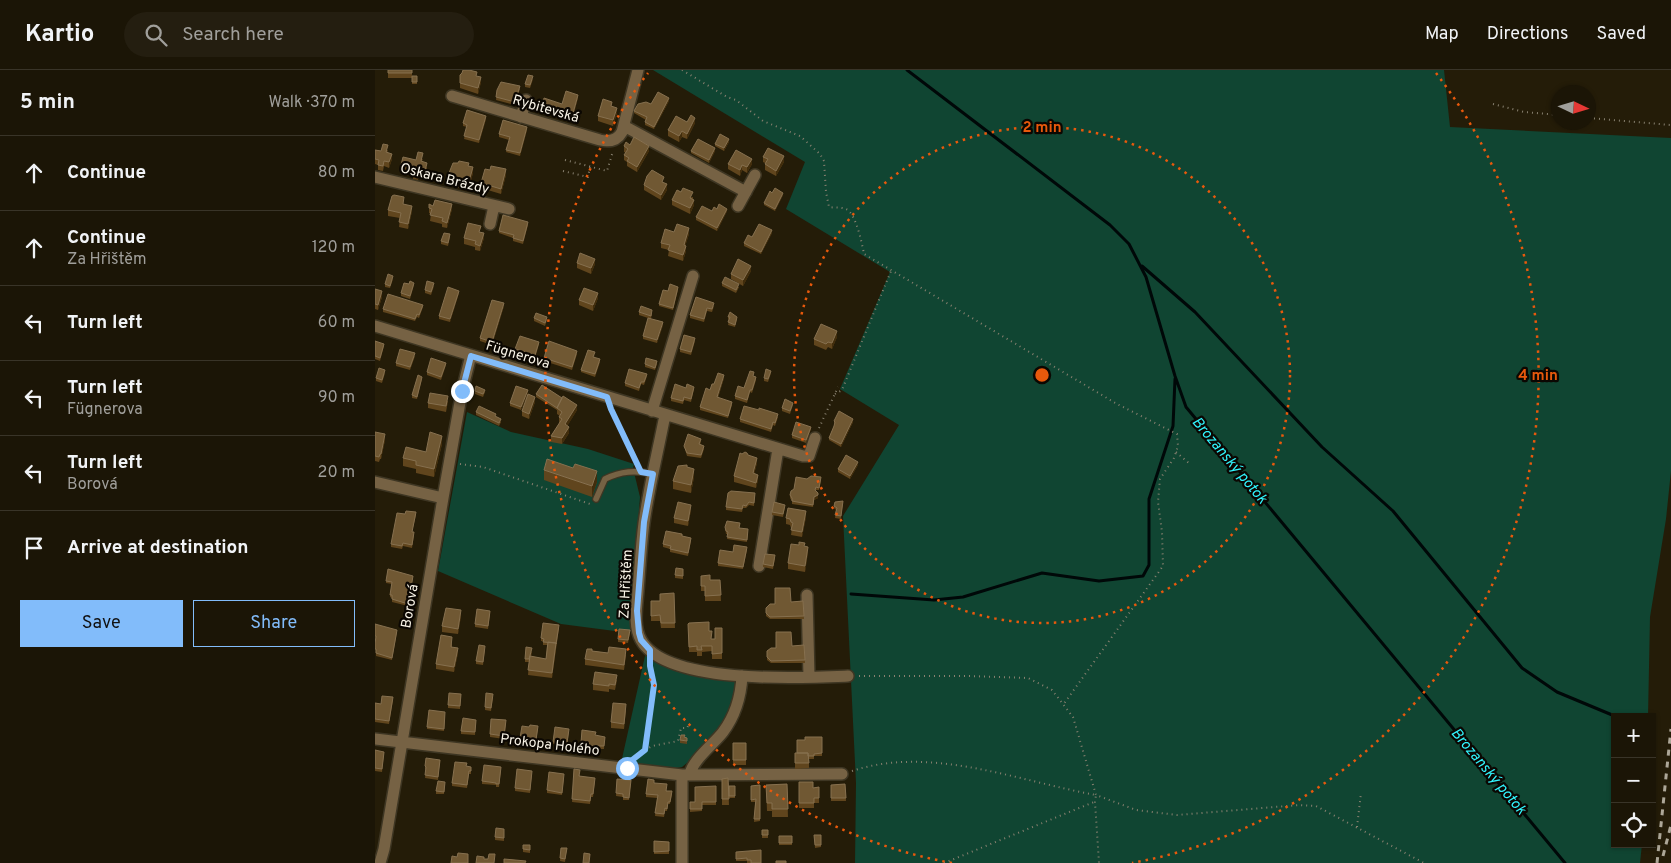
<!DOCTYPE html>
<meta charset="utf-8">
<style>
:root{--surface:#1b1506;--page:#241e10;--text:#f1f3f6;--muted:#a09f9b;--line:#393428;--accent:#82bcfa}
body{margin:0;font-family:Overpass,sans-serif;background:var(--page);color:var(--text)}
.controls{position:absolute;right:15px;bottom:15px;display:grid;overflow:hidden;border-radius:0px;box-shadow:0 1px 4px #0004}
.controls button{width:45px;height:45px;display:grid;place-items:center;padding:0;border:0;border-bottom:1px solid var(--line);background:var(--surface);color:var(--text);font:25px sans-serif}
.compass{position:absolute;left:1176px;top:15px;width:45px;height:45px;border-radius:50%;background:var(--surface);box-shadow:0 1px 4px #0004;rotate:94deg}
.stop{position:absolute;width:15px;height:15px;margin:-11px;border:4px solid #82bcfa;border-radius:50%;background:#fff}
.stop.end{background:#82bcfa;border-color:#fff;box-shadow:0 1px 5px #0008}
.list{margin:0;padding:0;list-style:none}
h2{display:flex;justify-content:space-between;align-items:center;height:65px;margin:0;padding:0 20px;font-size:21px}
h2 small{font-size:16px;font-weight:400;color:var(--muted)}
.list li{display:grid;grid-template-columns:32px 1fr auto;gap:15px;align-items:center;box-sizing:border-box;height:75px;padding:0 20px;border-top:1px solid var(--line)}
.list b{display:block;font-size:19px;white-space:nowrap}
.list p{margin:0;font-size:16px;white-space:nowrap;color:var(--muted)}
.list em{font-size:16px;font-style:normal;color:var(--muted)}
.actions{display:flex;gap:10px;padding:15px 20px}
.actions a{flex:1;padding:11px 0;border:1px solid var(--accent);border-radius:0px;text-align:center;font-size:18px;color:var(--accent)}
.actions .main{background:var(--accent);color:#111}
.icon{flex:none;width:28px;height:28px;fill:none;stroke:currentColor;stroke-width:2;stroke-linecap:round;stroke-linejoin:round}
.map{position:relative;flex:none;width:1296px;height:793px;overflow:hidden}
header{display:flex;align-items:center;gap:30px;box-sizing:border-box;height:70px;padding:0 25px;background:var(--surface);border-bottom:1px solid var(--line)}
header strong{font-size:24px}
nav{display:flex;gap:28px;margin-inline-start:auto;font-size:18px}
.search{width:350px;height:45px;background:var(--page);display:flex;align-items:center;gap:12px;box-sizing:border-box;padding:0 18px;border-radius:28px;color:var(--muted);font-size:19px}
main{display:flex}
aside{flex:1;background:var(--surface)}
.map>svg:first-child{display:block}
</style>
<header>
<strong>Kartio</strong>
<div class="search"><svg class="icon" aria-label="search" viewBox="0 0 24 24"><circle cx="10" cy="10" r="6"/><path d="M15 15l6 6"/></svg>Search here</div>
<nav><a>Map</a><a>Directions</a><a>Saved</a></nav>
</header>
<main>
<aside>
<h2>5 min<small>Walk · 370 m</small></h2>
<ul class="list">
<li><svg class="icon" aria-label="ahead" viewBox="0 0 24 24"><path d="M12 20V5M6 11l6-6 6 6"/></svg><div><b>Continue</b></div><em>80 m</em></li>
<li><svg class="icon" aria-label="ahead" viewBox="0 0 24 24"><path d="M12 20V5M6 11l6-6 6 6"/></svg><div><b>Continue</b><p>Za Hřištěm</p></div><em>120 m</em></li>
<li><svg class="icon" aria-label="left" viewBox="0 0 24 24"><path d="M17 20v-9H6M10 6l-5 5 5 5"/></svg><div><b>Turn left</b></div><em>60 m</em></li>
<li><svg class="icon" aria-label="left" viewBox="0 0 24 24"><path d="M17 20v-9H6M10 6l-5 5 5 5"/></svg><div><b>Turn left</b><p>Fügnerova</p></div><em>90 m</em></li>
<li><svg class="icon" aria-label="left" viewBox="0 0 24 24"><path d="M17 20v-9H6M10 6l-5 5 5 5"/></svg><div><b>Turn left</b><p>Borová</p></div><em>20 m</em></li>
<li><svg class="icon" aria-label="arrive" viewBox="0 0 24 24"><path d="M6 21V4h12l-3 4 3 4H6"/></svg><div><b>Arrive at destination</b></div></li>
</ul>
<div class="actions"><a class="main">Save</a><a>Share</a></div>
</aside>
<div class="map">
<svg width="1296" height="793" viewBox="0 0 1296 793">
<rect width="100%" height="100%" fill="#241c08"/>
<path fill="#104532" d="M278 0H1069L1075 57 1296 68V401L1291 449 1275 547 1273 647H1240V774H1267L1265 793H480L481 713 468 446 524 355 465 319 515 202 411 139 430 92Z
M92 342 136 362 213 379 259 394 258 398 265 427 255 563 186 554 63 501Z
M273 582 357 609 360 612 362 618 349 655 322 685 307 697 296 699 246 693 270 586Z"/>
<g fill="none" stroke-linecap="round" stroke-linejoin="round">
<path stroke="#000808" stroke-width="3" d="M532 0 735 155 754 174 771 207 800 306 811 337 1190 793
M767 196 820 242 947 377 1018 441 1147 598 1182 622 1242 647
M476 524 559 530 588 527 667 503 724 511 768 506 774 495V429L798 356 800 309"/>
<defs>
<path id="service" d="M221 429 230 409C246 401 260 400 278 404"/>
<path id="minor" d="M77 26 225 70C234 72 242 71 247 62L263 0
M146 47 151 30
M249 56 371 122
M0 107 134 139
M363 136 380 105
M115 154 119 136
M0 256 428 386H434L440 368
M277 341 318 206
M290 345C283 381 274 417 269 453 266 476 265 498 263 521 262 536 258 556 266 570 291 615 427 608 473 606
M0 412 68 428
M384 496 403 379
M432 525 434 607
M0 669 307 705 467 704
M307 705V793
M315 705C316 691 339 674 348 662 360 646 366 625 367 606
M5 793 9 779 68 428 87 321 96 285"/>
</defs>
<use href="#service" stroke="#3e3623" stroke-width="8"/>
<use href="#minor" stroke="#3e3623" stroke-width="14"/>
<path stroke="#888170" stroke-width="2" stroke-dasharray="1 4" stroke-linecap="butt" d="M307 0 352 27 361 30 388 51 425 66 445 84 449 91 451 122 454 137C460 138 466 137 471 139 481 143 487 174 489 184L742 334 802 364 803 376 799 388 785 409 783 432 787 462 788 496 688 635
M1118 34 1149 42 1184 45
M1214 48 1296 55
M190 90 232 101 238 81
M188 101 213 107 215 97
M460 324 467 320 516 201
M236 339 262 393
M444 358 463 317
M801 382 815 394
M85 394 108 397 215 434
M484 606H593L653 608 677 620 698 647 721 725 761 740 802 745 924 735 941 736 1049 793
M270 680 277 676 303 671 306 658H312L313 656
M259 689 270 680 279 615 275 593
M477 701C555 675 643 711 721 725L720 732 724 793
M982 757 986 723
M569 793 719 732"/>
<use href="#service" stroke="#766244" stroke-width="5.5"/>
<use href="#minor" stroke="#766244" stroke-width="11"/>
<path stroke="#ada798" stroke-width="3" stroke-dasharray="6 6" stroke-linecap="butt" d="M1288 786 1296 755
M1282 793 1296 659"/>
</g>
<path fill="#60451d" d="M13 0H37V6H42V14H37V8H13Z
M85 5 106 12 103 24 85 18Z
M158 9 155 18 150 17V14Z
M145 19 140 35 121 30 122 20Z
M203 28 197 50 167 39V37L187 34Z
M294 31 279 59 270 55V52L271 50 259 43V41L276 34Z
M237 37 242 43 238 56 223 51V46Z
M111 49 104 73 89 69 92 57 88 56V53Z
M312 52 320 53 312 69 307 67 304 72 293 66V60Z
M152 60 145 86 131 82 134 70 124 67V64Z
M354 72 349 81 340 76V74Z
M255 75 274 81 262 102 252 96V92L249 90V85L251 83 249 82V76Z
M0 80 6 81 13 80 12 83 17 89 14 98 9 96 8 101 3 100V95L0 94Z
M316 81H340L334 93 316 83Z
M388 87 409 92 401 106 390 100V93L388 92Z
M48 89 47 91 52 98 50 106 44 105 43 110 38 109V104L26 101V95Z
M353 94H377L372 103 367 100 365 106 353 99Z
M94 97 98 103 93 121 81 117V115L74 114V103Z
M115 100 131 105 126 124 106 118V113Z
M269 115 292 120 286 130 269 120Z
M397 123 408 125 400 141 389 135V133Z
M318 127V129L319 135 315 144 297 135V130Z
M29 134 37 141 33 159 24 157 25 148 13 146V140Z
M54 138 77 139 72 158 67 157V154L55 151 56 144 54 143Z
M337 141H352L342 161 321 150V147Z
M153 155 148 174 138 171V168L124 163V161Z
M105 162 109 168 105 181 100 180V177L89 174V168Z
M299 162 314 164 310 176 311 181 308 191 293 186 294 180 286 178V173Z
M397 163 386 184 369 176V173L377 167Z
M75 167 73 176 66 174V171Z
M202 193 220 194 216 204 202 198Z
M376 201 368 216 356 209V204Z
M18 209 15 218 10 217V214Z
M347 213 364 217 361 223 347 216Z
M34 214 39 215 35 229 26 226V223Z
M59 216 56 225 50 223V220Z
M0 219 7 227 3 240 0 239Z
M303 220 298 240 284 236V234Z
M84 223 75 252 64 249V246Z
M223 228 218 241 204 235V230Z
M129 236 117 275 105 271V268Z
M339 236 337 242 332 241 329 252 315 248V245Z
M48 237 44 248 42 247 40 251 8 242V239Z
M264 242 277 243 276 249 264 245Z
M353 247 362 249 360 257 353 255 354 250 353 249Z
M159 248 172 250 170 256 159 251Z
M288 255 282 273 268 269V266Z
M462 267 457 279 453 277 451 280 439 275V269Z
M0 271 9 276 5 291 0 289Z
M320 271 316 285 305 282V279Z
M164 274 160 288 140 282V279Z
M202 284 197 300 169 291V288Z
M220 285 219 287 225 292 220 307 206 302V300Z
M40 286 35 300 21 296V293Z
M270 294H282L280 300 270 297Z
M71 295 66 310 52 305V302Z
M10 303 7 313 1 311V308Z
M396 303 393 312 389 311V308Z
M272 306 269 315 266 314 264 321 250 316V313Z
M379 306 381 310 377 323 375 322 372 333 360 329V326L369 318Z
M349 308 343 328 357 335 353 348 325 340V337L339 314Z
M47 309 42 329 37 328V325Z
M319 319 316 332 309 330 308 334 296 331V328Z
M100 321 110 322 108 327 100 324Z
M153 323 146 340 135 336V333Z
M161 324 202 340 192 356 194 363 187 374 176 372V366L185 353H184V347L185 346 182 344V340L161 327Z
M73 331 71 342 53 338V333Z
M160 332 154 349 147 346V341Z
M418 335 415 344 407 341V338Z
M101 342 121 347 126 352 124 356 101 345Z
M403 347 400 356 398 355 396 362 365 352V349Z
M459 351 478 352 466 377 454 370V368L459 356 460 354 459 353Z
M436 359 431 373 417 368V365Z
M0 362 10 370 6 389H5L4 392 0 391Z
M326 371 325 375 329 379 326 388 312 386 309 376Z
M67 374 59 407 41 403V399L28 396V388L51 382Z
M373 385 382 393 379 404 383 410 381 418 359 412V406Z
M483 395 475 409 463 402V399Z
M312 397 319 407 316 423 298 419V411Z
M169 400 222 412 217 427 169 410Z
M432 409 446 410 444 420H441V421L443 423V428L439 430 438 437 417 434V431L415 428V425Z
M380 425 379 436 374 435 371 438H368L367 442 351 440V437Z
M468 431 466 449 460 448 461 440 459 438V436Z
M410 437 408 447 397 445V442Z
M316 440 313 456 299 453V448Z
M30 444 41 445 37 462 39 465 37 478 28 476 27 479 16 477V474Z
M431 447 427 467 416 465 417 458H416L415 455 411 454V448Z
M350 457 364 458 373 462 372 472 352 469 353 464H351Z
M316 471 313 486 295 482V479L288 477V474Z
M372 480 368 499 343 496V493L358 482Z
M433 482 430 502 413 499V493Z
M400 488 398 499 388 497V494Z
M308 499V509L300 508V505Z
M326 506 335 510H345L346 531H330V521H326Z
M38 508 33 536 17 532V528L15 527V525L17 514 11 513V511Z
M299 523 300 558H286L285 551H276V531H285Z
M428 531 429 549H395L391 546V538L400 534 416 532Z
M115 544 113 559 100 557V554Z
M86 546 83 564 67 562V556Z
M0 554 22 562 17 590 1 586Z
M313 554 334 561 336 569H340L347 558V589H337V581L327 582V586H322V582H314Z
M184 558 177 608 153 605 154 592H150V589L157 581 156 587 171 589 172 575H168V571H166V568Z
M255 563 253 573 243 572V569Z
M77 573V577L83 583 79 602 61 599V594Z
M429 575 430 593H396L392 590V581L401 578 417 576Z
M110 579 108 595 101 594V591Z
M217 581 251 585 249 600 210 595V589Z
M242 610 240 620 234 619V622L218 620V614Z
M86 624 85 639 73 638V635Z
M118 627 116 641 110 640V637Z
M18 630 14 654 0 652V633L6 634Z
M251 640 249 659 236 658V652Z
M70 645 69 661 52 659V657Z
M101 650 100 665 86 664V661Z
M131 653 129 669 115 667V664Z
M163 658 161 672 145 670V668Z
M207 660 221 666 230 667 229 679H214V676L206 675Z
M194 661 192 676 178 674V672Z
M309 667 312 671V674L305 673V670Z
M447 667V686H439V689H434V698L420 699V683H422L430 670Z
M358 673H371V695H358Z
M0 680 9 684 7 702 0 701Z
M65 690 63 710 50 708 51 699H50V696Z
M92 696 96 697V704H94L92 718 77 716V713Z
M199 699 205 706 220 711 218 727H216L215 734 197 732Z
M126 700 124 717H121V715L107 714V711Z
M157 703 155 723 140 721V718Z
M189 707 187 725 172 723V720Z
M353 708 354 735H347V709Z
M242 709 256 710 254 730H248V727L241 726Z
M424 712 438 718 444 717V733H439V738H424Z
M279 713 297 724 295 734H293L292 741H290L289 747 280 746 282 728 271 727V724Z
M70 714 69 724H61V721Z
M412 714 413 747H397V741H392L391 715Z
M470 714 471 731H456V715Z
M385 715V751L379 752 380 732H376V716Z
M341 716V735H327V741L315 742V732H320Z
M354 716H360V728H354Z
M129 759V771L120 770V767Z
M387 760H393V768H387Z
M439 765H446V777L440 778Z
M404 766H417V775H404Z
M279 771 294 772V784H279Z
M148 775H155V783L148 782Z
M186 778H192L190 792 185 791Z
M361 782 386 793H372V791H361Z"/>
<path fill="#412d0c" d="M106 7V12L103 24V18Z
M203 25V28L197 50V47Z
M294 28V31L279 59V57Z
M242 38V43L238 56V50Z
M111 46V49L104 73V70Z
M320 48V53L312 69V64Z
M152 57V60L145 86V83Z
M307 61V67L304 72V66Z
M354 69V72L349 81V78Z
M274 76V81L262 102V97Z
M340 78V81L334 93V90Z
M17 84V89L14 98V92Z
M409 86V92L401 106V101Z
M377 89V94L372 103V97Z
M367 95V100L365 106V100Z
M98 97V103L93 121V115Z
M131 99V105L126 124V119Z
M292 114V120L286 130V125Z
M408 123V125L400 141V139Z
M319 130V135L315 144V138Z
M77 134V139L72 158V153Z
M37 136V141L33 159V154Z
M352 139V141L342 161V158Z
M314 158V164L309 180V175Z
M397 160V163L386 184V182Z
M109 163V168L105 181V176Z
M311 176V181L308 191V185Z
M220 189V194L216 204V198Z
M376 196V201L368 216V210Z
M7 221V227L3 240V235Z
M84 221V223L75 252V249Z
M223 223V228L218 241V235Z
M129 233V236L117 275V272Z
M288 252V255L282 273V270Z
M462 261V267L457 279V273Z
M349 305V308L342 330V327Z
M153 320V323L146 340V337Z
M160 327V332L154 349V344Z
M202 335V340L190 360V354Z
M478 349V352L466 377V374Z
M194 357V363L187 374V368Z
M10 364V370L6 389V384Z
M67 366V374L59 407V399Z
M382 388V393L378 409V403Z
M483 392V395L475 409V406Z
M319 399V407L316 423V415Z
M222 401V412L217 427V416Z
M383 405V410L381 418V413Z
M443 425V428L439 430 438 437 439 427Z
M316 435V440L313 456V451Z
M431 441V447L427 467V462Z
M433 477V482L430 502V496Z
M86 540V546L83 564V559Z
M181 573V578L177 608V603Z
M83 578V583L79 602V597Z"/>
<path fill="#705833" stroke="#86704f" d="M13 0H37V3H13Z
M88 0H94L102 2 101 6 106 7 103 18 85 13V5L87 3Z
M153 5 158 6 155 15 150 14Z
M37 6H42V12H37Z
M126 12 145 16 140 32 121 27 122 20Z
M191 21 203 25 197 47 167 37 169 28 187 34Z
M283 22 294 28 279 57 270 52 272 47 259 41 263 34 271 32 276 34Z
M228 29 237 32 236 36 242 38 238 50 223 46Z
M92 40 111 46 104 70 89 66 92 55 88 53Z
M316 45 320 48 312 64 307 61 304 66 293 60 301 46 312 52Z
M128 50 152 57 145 83 131 80 135 67 124 64Z
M345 64 354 69 349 78 340 74Z
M259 67 274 76 262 97 252 91 254 88 249 85 253 79 249 76 251 72 255 75Z
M323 69 340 78 334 90 316 81Z
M8 74 13 75 11 82 17 84 14 92 9 91 8 96 3 95 4 90 0 89V80L6 81Z
M393 78 409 86 401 101 390 94 393 89 388 87Z
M361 80 377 89 372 97 367 95 365 100 353 94Z
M43 82 48 83 46 91 52 93 50 101 44 100 43 105 38 104 40 99 26 95 28 87 41 90Z
M84 91 94 93 93 96 98 97 93 115 81 112V110L74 108 75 104 74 103 78 93H83Z
M116 96 131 99 126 119 106 113 110 99 115 100Z
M277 100 289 107 287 112 292 114 286 125 269 115 272 106Z
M308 118 318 122 315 128 319 130 315 138 297 130 302 120 306 122Z
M400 118 408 123 400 139 389 133 395 121 397 123Z
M19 125 29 127 28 134 37 136 33 154 24 152 26 143 13 140 17 126Z
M60 130 77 134 72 153 67 151 68 148 55 145 57 139 54 138V134L58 136Z
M344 134 352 139 342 158 321 147 327 136 337 141 339 137 342 139Z
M128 145 153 152 148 171 138 168 139 165 124 161Z
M93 153 106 156 104 162 109 163 105 176 100 174 101 171 89 168Z
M302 154 314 158 309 175 311 176 308 185 293 180 295 175 286 173 290 159 299 162Z
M384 154 397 160 386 182 369 173 373 165 377 167Z
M69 163 75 164 73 173 66 171Z
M205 183 220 189 216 198 202 193Z
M363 189 376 196 368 210 356 204Z
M13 204 18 206 15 216 10 214Z
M350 207 364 214 361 220 347 213Z
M35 211 39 213 35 226 26 223 29 213 34 214Z
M52 211 59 213 56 222 50 220Z
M295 214 303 217 298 238 284 234 288 220 293 221Z
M73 217 84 221 75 249 64 246Z
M209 218 223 223 218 235 204 230Z
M0 219 7 221 3 235 0 234Z
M13 224 48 235 44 245 42 244 40 249 8 239Z
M321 227 339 233 337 239 332 238 329 249 315 245Z
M117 230 129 233 117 272 105 268Z
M266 236 277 240 276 246 264 242Z
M355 242 362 247 360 255 353 252 355 247H353Z
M161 243 172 247 170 253 159 248Z
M273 248 288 252 282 270 268 266Z
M446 254 462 261 457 273 453 272 451 274 439 269Z
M309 265 320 268 316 282 305 279Z
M145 266 164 272 160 285 140 279Z
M0 271 9 274 5 288 0 286Z
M174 271 202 281 197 297 169 288Z
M25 279 40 283 35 297 21 293Z
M213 280 220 282 218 287 225 289 220 304 206 300Z
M56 288 71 293 66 307 52 302Z
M271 288 282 291 280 298 270 294Z
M4 298 10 300 7 310 1 308Z
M254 299 272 304 269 312H266L264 318 250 313Z
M391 299 396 301 393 309 389 308Z
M375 301 379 302 378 306 381 307 377 320H375L372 330 360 326 363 316 369 318Z
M343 303 349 305 342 327 357 332 353 346 325 337 331 318 335 320 337 314H339Z
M43 305 47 307 42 327 37 325Z
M300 314 311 318 312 314 319 317 316 329 309 327 308 331 296 328Z
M167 315 187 328 182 338 161 324Z
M101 316 110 320 108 324 100 321Z
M141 316 153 320 146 337 135 333Z
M55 323 73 326 71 336 53 333Z
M153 324 160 327 154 344 147 341Z
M188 326 202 335 190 354 194 357 187 368 176 366 187 349 184 347 187 342 182 338Z
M410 329 418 333 415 341 407 338Z
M104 336 121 344 120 346 126 349 124 353 101 342Z
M369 336 384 340V338L403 344 400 353 398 352 396 359 365 349Z
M464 341 478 349 466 374 454 368 459 356 460 352 459 351Z
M421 352 436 357 431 370 417 365Z
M0 362 10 364 6 384H5L4 387 0 386Z
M55 362 67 366 59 399 41 395V391L28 388 31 377 51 382Z
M313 364 326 369 324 374 329 376 326 385 312 383 309 376Z
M370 382 372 383 373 385 382 388 378 403 383 405 381 413 359 406 365 383 367 384Z
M471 385 483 392 475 406 463 399Z
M172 389 198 398 200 394 222 401 217 416 169 400Z
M312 395V397L319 399 316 415 298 411 303 396Z
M436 406 446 407 444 418 441 417 440 420 443 423V425L439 427 438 435 417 431V428L415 425 416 421 419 419 421 407 432 409Z
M356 421 380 423 379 433 374 432 371 436 368 435 367 439 351 437 353 423Z
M468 431 466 446 460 445 462 438 459 436 460 432Z
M303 432 316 435 313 451 299 448Z
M399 432 410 435 408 444 397 442Z
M413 438 431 441 427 462 416 460 418 453 416 452 415 449 411 448Z
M31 441 41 442 37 462H39L37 475 28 473 27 476 16 474 22 443 30 444Z
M352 451 365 453 364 458 373 459 372 470 352 467 353 462 351 461 350 457Z
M291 461 307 464V466L316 468 313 483 295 479 296 476 288 474Z
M424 472 430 473 429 476 433 477 430 496 413 493 416 474 424 475Z
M359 475 372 477 368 497 343 493 345 480 358 482Z
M390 484 400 485 398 496 388 494Z
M301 498 308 499V506L300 505Z
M13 499 38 506 33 534 17 529V525H15L17 512 11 511Z
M335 505V510H345L346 525 330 526V516H326V506Z
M400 518H415L416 532 428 531 429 546 395 547 391 543V538L395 534H400Z
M299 523 300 553H286L285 545 276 546V531H285V524Z
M71 538 86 540 83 559 67 556Z
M102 539 115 541 113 556 100 554Z
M334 552V561H337L336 569H340V558H347V583L337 584V576H326L327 580H322V576L314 577 313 554 314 553Z
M168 553 184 555 181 574V573L168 572 169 569 166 568Z
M0 554 22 560 17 588 1 583V579H0V574L1 566H0Z
M244 559 255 560 253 570 243 569Z
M401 562H416L417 576 429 575 430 590 396 591 392 587V581L396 578H401Z
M66 565 77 567 76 577 83 578 79 597 61 594Z
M173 572 181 573 177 603 153 600 155 586 171 589Z
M104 575 110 576 108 592 101 591Z
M151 577 157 578 154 589H150Z
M234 577 251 579 249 595 210 589 212 579H217V581L233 583Z
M220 602 242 605 240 615 234 614V616L218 614Z
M74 623 86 624 85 636 73 635Z
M111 623 118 624 116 638 110 637Z
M7 626 18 627 14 651 0 649V633L6 634Z
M238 633 251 634 249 654 236 652Z
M54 640 70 642 69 659 52 657Z
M88 648 101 650 100 662 86 661Z
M116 649 131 650 129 666 115 664Z
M155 655 163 656 161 670 145 668 147 656 154 657Z
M180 657 194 659 192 673 178 672Z
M207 660 221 662 220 665 230 667 229 676H214V673H206Z
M306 665H310L309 667 312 668V671L305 670Z
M430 667H447V683L439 684V686H433V683H422V670H430Z
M358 673H371V690H358Z
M0 680 9 682 7 699 0 698Z
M420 683H433L434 693H420Z
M51 688 65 690 63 707 50 705 51 697 50 696Z
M80 692 92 693 91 696 96 697V701H94L92 715 77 713Z
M109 695 126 697 124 714H121V713L107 711Z
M142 699 157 701 155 720 140 718Z
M199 699 205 700 204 706 220 708 218 724H216L215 731 197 729Z
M174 702 189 704 187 723 172 720Z
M353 708 354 729H347V709Z
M242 709 256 710 254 728 248 727V724L241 723Z
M273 709 279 710V713L292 714 291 721H297L295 732H293L292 739 290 738 289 744 280 743 283 725 271 724Z
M63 711 70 712 69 722 61 721Z
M424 712H438V718L444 717V728H439V733H424Z
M412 714 413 739H397V733H392L391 715Z
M470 714 471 728H456V715Z
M385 715V749H379L381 729 376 730V716Z
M341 716V732H327V739H315V732H320V717Z
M354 716H360V726H354Z
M121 758 129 759V768L120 767Z
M387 760H393V765H387Z
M439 765H446V775H440Z
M404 766H417V773H404Z
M279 771 294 772V781L279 782Z
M148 775H155V780L148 779Z
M186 778H192L190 789 185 788Z
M386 780V793H376V790H372V788L361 789V782Z
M83 783 93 784V793H76L77 786 82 787Z
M209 783 215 784 214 793H208Z
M114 784H120L119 793H101L102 786 109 787V789H113Z
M129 789 151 791 150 793H129Z
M401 791H411V793H401Z"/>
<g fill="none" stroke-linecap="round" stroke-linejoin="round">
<path stroke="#82bcfa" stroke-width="6" d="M87 321 96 286 232 327 236 339 266 402 278 404 269 452 262 541 264 563 266 570 275 580V596L279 615 270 680 252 694V698"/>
</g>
<g fill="none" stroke="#e8590c" stroke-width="2.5" stroke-dasharray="2.5 5">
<circle cx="667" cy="305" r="248"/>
<path d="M577 793A496 496 0 0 1 273 3M1061 3A496 496 0 0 1 757 793"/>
</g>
<g text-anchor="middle" stroke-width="4.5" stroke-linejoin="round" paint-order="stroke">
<g font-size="14" fill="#f9f4e7" stroke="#0b0702">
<text transform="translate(171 38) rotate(16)" y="5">Rybitevská</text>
<text transform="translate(70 108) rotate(14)" y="5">Oskara Brázdy</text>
<text transform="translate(143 284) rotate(17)" y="5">Fügnerova</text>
<text transform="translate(250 514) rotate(-87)" y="5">Za Hřištěm</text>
<text transform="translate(34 536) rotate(-80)" y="5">Borová</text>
<text transform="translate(175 674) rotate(7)" y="5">Prokopa Holého</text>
</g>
<g font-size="15" font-style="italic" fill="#31f6fe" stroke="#0b0702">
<text transform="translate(855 390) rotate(50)" y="5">Brozanský potok</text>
<text transform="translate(1114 701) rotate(50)" y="5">Brozanský potok</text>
</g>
</g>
<circle cx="667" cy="305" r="8" fill="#e8590c" stroke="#0b0702" stroke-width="2.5"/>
<g font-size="15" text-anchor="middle" font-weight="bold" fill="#e8590c" stroke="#0b0702" stroke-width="4.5" stroke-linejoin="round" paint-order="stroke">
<text x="667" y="62">2 min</text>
<text x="1163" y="310">4 min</text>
</g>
</svg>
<div class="controls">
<button>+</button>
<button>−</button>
<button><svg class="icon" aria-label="locate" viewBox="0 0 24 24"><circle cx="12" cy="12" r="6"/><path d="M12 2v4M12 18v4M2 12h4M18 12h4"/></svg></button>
</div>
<svg class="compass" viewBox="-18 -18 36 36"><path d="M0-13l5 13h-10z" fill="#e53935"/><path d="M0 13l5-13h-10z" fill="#a09f9b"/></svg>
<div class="stop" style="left:252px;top:698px"></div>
<div class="stop end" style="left:87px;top:321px"></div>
</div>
</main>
